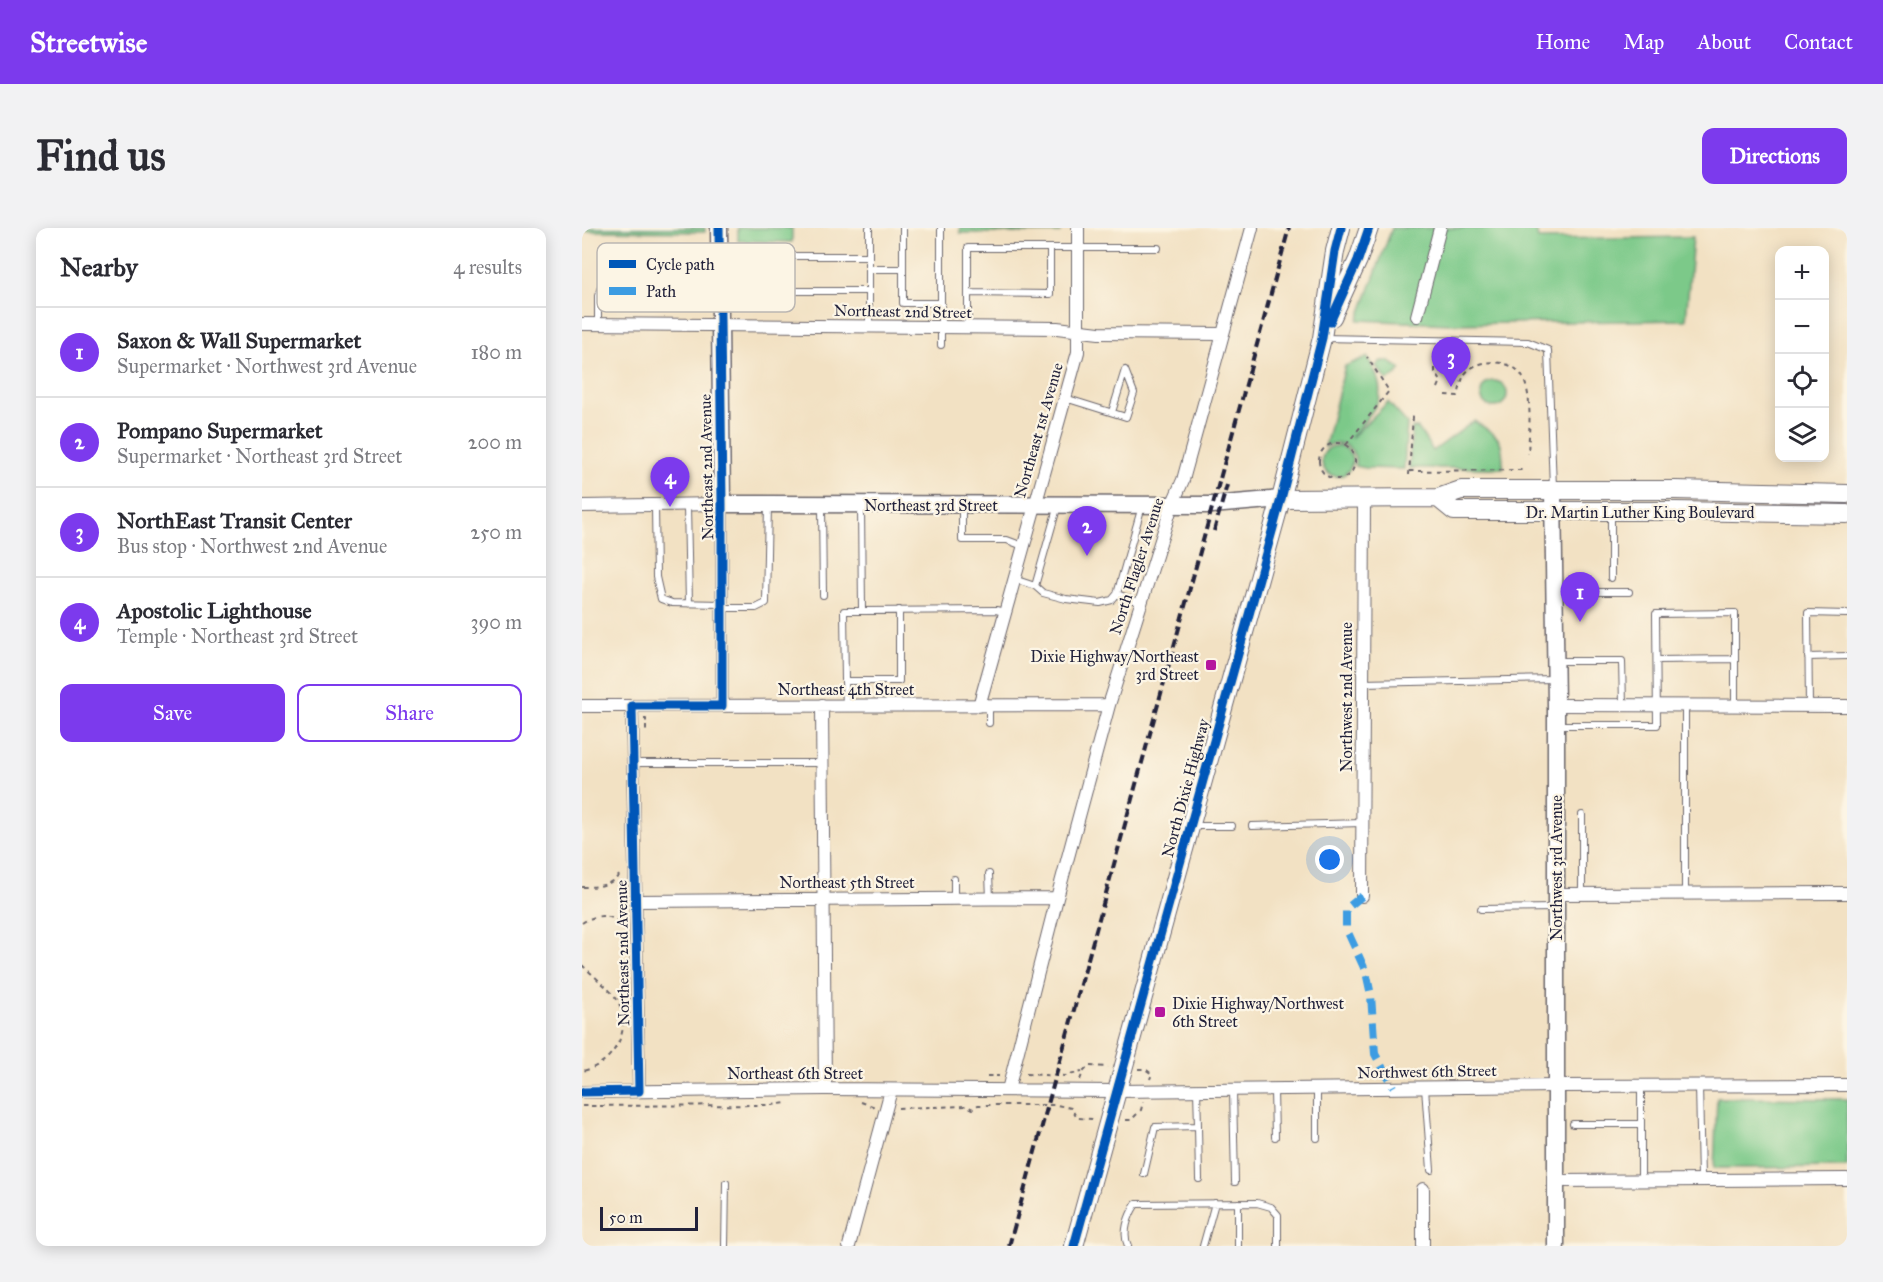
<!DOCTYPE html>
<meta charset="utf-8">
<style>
:root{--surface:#fff;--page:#f2f2f3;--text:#2b2b33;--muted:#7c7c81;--line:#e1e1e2;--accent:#7c3aed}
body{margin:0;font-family:"IM FELL Great Primer",serif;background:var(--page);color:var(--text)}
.controls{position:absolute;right:18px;top:18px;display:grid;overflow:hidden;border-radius:12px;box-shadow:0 3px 15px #0003}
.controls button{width:54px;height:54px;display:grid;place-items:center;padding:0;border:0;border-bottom:2px solid var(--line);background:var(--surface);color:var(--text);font:30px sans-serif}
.scale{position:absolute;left:18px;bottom:15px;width:98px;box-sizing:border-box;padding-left:6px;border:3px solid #22223b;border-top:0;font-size:16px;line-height:21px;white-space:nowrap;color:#22223b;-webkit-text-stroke:4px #fcf5e5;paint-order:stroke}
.you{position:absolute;left:748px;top:632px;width:21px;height:21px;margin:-15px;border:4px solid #fff;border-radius:50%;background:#1a73e8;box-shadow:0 0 0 9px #1a73e833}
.badge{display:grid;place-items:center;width:39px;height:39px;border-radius:50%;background:var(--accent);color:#fff;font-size:20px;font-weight:700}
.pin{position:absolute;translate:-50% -50px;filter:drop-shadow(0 2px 3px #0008)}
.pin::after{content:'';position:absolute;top:32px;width:21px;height:18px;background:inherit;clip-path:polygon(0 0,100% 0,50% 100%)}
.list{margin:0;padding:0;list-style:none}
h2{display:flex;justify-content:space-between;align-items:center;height:78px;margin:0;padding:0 24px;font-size:26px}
h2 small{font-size:20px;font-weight:400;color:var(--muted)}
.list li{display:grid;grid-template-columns:39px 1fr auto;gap:18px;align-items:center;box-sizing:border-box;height:90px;padding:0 24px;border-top:2px solid var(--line)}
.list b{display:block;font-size:22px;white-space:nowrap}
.list p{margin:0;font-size:20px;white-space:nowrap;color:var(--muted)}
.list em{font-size:20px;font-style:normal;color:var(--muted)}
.actions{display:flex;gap:12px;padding:18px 24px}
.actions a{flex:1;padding:14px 0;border:2px solid var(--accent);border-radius:12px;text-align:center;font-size:21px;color:var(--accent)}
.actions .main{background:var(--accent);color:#fff}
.icon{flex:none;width:33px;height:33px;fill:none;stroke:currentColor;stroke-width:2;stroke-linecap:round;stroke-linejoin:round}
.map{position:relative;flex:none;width:1265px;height:1018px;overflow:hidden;border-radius:12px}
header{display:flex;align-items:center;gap:36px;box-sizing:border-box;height:84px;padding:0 30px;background:var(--accent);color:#fff}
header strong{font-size:28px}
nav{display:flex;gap:33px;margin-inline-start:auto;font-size:21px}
.intro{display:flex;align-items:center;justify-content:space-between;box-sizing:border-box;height:144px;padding:0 36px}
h1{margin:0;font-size:42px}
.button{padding:15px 27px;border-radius:12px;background:var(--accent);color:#fff;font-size:21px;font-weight:700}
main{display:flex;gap:36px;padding:0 36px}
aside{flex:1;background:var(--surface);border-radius:12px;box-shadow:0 3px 15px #0003}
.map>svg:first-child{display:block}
</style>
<header>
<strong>Streetwise</strong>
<nav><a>Home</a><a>Map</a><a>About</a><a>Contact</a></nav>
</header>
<div class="intro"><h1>Find us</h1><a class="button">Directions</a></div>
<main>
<aside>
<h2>Nearby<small>4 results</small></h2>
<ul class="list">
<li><span class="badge">1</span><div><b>Saxon &amp; Wall Supermarket</b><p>Supermarket · Northwest 3rd Avenue</p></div><em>180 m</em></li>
<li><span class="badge">2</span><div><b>Pompano Supermarket</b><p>Supermarket · Northeast 3rd Street</p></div><em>200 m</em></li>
<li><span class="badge">3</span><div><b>NorthEast Transit Center</b><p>Bus stop · Northwest 2nd Avenue</p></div><em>250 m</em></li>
<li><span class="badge">4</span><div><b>Apostolic Lighthouse</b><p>Temple · Northeast 3rd Street</p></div><em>390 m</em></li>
</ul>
<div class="actions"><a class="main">Save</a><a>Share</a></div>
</aside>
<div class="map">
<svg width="1265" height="1018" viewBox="0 0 1265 1018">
<rect width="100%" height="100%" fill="#fcf5e5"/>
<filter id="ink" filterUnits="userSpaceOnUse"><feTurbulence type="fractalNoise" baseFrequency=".0167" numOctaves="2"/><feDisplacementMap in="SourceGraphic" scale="12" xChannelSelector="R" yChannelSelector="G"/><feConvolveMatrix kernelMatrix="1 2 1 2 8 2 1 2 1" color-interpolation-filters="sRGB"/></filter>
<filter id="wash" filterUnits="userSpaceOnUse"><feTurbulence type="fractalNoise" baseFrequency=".008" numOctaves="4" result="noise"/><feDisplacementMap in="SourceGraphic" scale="24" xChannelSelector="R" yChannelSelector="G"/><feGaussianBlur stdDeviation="1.35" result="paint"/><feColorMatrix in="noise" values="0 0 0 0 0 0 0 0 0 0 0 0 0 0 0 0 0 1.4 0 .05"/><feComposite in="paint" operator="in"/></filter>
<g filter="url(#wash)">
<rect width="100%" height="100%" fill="#f2e1c3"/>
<path fill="#7bc989" stroke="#4e7662" stroke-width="1.5" d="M0 0H123V4L0 3Z
M156 0H210V14L156 13Z
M378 0H478V5H378Z
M810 0H954L956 11 1111 9 1104 92 868 96 776 92Z
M785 129C811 170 793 178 769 210L806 174 825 195 822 241 783 240 773 238C775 220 759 209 743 219L763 138Z
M799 133H806L819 141 813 148 805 152 794 138Z
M899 166a13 13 0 1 1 26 0a13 13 0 1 1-26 0Z
M892 193C918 210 921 208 921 240H827L830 200H836L851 223Z
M740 233a15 15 0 1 1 30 0a15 15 0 1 1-30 0Z
M1135 870 1265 871V939L1132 940Z"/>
</g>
<g filter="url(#ink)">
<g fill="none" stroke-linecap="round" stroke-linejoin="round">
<defs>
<path id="service" d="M321 0V75H359
M138 28H287
M287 41H321
M140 63H287
M386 65 468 66V21
M16 97V68L19 59 28 55 137 56
M287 99V0
M386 100V20H576
M741 110 946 114 966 122 971 260
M359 117V0
M483 170 544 189 552 165 543 142 530 184
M73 278 74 349 79 371 90 375 140 376
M105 278 107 376
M240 278 241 367
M279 278 280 383 414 382 422 384
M380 278V312H425L441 318
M1029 287V350
M432 351 453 358 476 277
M453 358 461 365 484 371 518 375 530 372 535 366
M973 364H1047
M559 375 535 366 560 278
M140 380H174L184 375 186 277
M280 383H262L263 453H317V382
M1226 429 1265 428
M1075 432 1153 431
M974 433H1040L1041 477
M263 453 264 477
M780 455 973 451
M1103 478V665
M1227 478 1226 385 1265 386
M407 495V478
M974 497H1075L1074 386 1153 385V477
M51 535H240
M1000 587V665
M611 598H650
M670 598 780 595
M407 646 408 670
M372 651V670
M899 681 974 680
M1117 857 1119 951
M843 860 849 942
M651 862 653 954
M692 862 693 909
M991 896H1059V858
M1059 896V952
M616 898 617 951
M735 910V861
M562 946 573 899 616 898 615 862
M656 975V1018
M143 1018 144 955
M546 1018C540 1005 546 988 554 976L675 975 689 979 696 987V1018
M621 1018 633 975"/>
<path id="minor" d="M835 88 858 0
M0 96 475 100 517 105 641 106
M0 278 140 276V478
M240 477 243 861
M974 477 1265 478
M0 478 527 477
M50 478 57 863
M397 478 496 124V0
M974 666 1265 665
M780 668 782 270
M55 673 475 670
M426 862 475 670 527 477 590 277 601 252 670 0
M0 864 243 861 535 863 974 858 1265 857
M975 953 1265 951
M267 1018 309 862
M841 1018V961"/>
<path id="tertiary" d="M137 0 140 276 630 277 699 271
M971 262 974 477V1018"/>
<path id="secondary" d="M750 89 776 32 787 0
M856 270 872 283H1094L1265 286
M699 271 856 270 879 262H1093L1265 266
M492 1018 699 271 740 110 753 23 759 0"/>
</defs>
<use href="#service" stroke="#6b656b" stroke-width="8"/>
<use href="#minor" stroke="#6b656b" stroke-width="14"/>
<use href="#tertiary" stroke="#6b656b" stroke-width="19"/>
<use href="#secondary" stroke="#6b656b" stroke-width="20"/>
<path stroke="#6b656b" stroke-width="2" stroke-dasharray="4.5 4.5" stroke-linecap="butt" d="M856 160 859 153 853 144V137L868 135 889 139
M863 167 876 168C878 161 879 152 883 146 894 130 930 130 940 148 951 167 947 204 946 226
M737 233a18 18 0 1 1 36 0a18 18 0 1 1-36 0Z
M764 217 807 163 785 129
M827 243 944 242
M827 247 831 188
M62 491H64V504
M0 659C17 659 29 658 40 644
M0 695C14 686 28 685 41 697
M0 737C11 748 25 758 34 770 53 799 32 837 0 843
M556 841H563L570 846 568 851
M444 846 483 848 500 844
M405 848H417
M498 852 501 844 507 838 526 839
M279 874 293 879
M0 878 190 877 204 875
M316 880 385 878 391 881 396 877H475L489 880 495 890 512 891
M544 892H549L559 882 561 874"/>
<use href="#service" stroke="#fff" stroke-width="6"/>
<use href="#minor" stroke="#fff" stroke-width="12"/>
<use href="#tertiary" stroke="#fff" stroke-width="16"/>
<use href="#secondary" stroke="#fff" stroke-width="18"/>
<path stroke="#22223b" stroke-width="4" stroke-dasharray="9 4.5" stroke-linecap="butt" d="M632 303 645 257
M427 1018 707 0"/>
<path stroke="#3c9ce2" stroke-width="8" stroke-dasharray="15 8" stroke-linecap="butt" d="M780 668 764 681V700L784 744 789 767 793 826 811 859"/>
<defs>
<path id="cycleway" d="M748 94 776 32 787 0
M0 864 57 863 50 478H140V276L137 0
M492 1018 699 271 740 110 753 23 759 0"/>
</defs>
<use href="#cycleway" stroke="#fcf5e5" stroke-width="13"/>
<use href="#cycleway" stroke="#0057b8" stroke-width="9"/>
</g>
</g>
<g fill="#b5179e" stroke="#fcf5e5" stroke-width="2">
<rect x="623" y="431" width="12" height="12" rx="3"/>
<rect x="572" y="778" width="12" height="12" rx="3"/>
</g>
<g text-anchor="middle" stroke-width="4.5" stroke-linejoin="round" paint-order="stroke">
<g font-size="16" fill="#22223b" stroke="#fcf5e5">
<text transform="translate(321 83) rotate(1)" y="6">Northeast 2nd Street</text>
<text transform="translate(456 202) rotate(-74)" y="6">Northeast 1st Avenue</text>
<text transform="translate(124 239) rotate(-91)" y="6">Northeast 2nd Avenue</text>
<text x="349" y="283">Northeast 3rd Street</text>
<text x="1058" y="290">Dr. Martin Luther King Boulevard</text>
<text transform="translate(554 338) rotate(-72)" y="6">North Flagler Avenue</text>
<text x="264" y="467">Northeast 4th Street</text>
<text transform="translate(764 469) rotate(-90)" y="6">Northwest 2nd Avenue</text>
<text transform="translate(603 560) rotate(-75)" y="6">North Dixie Highway</text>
<text transform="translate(974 640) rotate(-90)" y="6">Northwest 3rd Avenue</text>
<text x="265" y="660">Northeast 5th Street</text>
<text transform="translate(40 725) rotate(-91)" y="6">Northeast 2nd Avenue</text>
<text transform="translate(845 843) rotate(-1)" y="6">Northwest 6th Street</text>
<text x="213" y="851">Northeast 6th Street</text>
</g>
<g font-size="16" fill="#22223b" stroke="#fcf5e5" text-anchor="end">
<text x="617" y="434">Dixie Highway/Northeast<tspan x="617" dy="18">3rd Street</tspan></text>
<text x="590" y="781" text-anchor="start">Dixie Highway/Northwest<tspan x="590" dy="18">6th Street</tspan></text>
</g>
</g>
<rect x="15" y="15" width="198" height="69" rx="9" fill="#fcf5e5" stroke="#bbb6b2" stroke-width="1.5"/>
<rect x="27" y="32" width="27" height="8" fill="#0057b8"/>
<rect x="27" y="59" width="27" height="8" fill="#3c9ce2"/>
<g font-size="16" fill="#22223b">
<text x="64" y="42">Cycle path</text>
<text x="64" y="69">Path</text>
</g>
</svg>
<div class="controls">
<button>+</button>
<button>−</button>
<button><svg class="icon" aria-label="locate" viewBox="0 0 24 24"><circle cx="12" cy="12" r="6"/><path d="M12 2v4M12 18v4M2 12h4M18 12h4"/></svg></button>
<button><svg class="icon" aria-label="layers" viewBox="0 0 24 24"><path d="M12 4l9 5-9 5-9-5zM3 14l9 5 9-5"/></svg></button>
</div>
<div class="scale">50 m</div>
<div class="you"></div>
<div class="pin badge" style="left:998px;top:394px">1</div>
<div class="pin badge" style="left:505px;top:328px">2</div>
<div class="pin badge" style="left:869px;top:159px">3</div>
<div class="pin badge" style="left:88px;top:279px">4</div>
</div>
</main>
